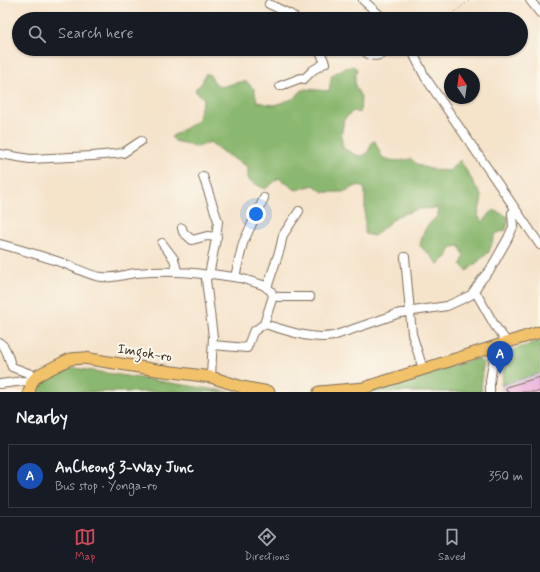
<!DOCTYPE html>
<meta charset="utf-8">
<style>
:root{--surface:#171b24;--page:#20242c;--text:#f1f3f6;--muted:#9ea1a6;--line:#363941;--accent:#d1495b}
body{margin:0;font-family:Mynerve,sans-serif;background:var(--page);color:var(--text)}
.compass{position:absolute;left:444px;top:68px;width:36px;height:36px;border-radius:50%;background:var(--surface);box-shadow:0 1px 3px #0004;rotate:347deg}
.you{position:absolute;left:256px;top:214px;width:14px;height:14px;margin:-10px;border:3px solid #fff;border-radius:50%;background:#1a73e8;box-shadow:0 0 0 6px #1a73e833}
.badge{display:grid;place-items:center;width:26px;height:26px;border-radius:50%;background:var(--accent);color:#fff;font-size:13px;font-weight:700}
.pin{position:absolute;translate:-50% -33px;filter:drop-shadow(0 1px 2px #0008)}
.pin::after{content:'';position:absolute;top:21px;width:14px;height:12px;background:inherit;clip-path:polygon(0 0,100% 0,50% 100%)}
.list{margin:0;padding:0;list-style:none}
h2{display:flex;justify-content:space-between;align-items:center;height:52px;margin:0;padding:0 16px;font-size:17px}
h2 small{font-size:13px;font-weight:400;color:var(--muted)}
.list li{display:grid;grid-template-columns:26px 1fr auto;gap:12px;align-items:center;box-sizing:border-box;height:64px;margin:0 8px 8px;padding:0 8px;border:1px solid var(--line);border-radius:0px}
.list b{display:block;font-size:15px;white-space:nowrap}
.list p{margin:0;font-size:13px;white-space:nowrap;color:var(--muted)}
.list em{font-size:13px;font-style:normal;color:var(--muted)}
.icon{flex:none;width:22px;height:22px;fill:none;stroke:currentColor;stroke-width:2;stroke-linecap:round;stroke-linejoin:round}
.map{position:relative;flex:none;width:540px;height:392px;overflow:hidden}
.search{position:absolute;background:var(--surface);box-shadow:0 1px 3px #0004;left:12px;right:12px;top:12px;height:44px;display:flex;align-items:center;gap:10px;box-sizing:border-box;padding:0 14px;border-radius:22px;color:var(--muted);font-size:15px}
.sheet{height:124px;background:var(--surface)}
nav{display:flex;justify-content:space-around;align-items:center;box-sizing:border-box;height:56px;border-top:1px solid var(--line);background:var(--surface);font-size:11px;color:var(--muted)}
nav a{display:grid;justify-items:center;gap:2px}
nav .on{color:var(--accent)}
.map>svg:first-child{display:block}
</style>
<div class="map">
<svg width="540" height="392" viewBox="0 0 540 392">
<rect width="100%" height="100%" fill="#fbf7ec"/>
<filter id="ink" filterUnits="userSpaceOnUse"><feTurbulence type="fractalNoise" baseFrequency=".025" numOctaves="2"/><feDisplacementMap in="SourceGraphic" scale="8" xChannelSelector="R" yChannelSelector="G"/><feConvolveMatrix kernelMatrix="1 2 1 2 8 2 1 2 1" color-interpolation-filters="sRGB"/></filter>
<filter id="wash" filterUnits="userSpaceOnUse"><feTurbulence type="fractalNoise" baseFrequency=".012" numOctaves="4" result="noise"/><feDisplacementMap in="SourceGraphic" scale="16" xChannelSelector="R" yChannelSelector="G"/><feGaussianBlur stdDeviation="0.9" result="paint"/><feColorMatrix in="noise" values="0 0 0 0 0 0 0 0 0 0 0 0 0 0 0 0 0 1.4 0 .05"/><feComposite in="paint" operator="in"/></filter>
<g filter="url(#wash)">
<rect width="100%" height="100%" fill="#f5e3ca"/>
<path fill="#ccbed3" d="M540 373V392H501V385Z"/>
<path fill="#8bb870" stroke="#637147" d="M353 66 357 69 355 75V86L361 97 360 113 353 111 344 119 341 136 343 148C358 157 366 162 372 142L375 141 382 157C392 162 400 161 411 159 420 169 435 170 449 171L460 160 482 197 478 216 483 222 493 210 509 217 506 230 495 234 489 252 467 271 461 265 464 256 460 246 451 247 447 257 438 264 429 254 420 246C423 231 426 225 438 216L437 208 418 209 397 216 374 236 365 234V189L359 185 343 192H323L314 185 296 190 279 178 265 189 248 180V167L224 153 210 142 198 147 175 141 171 137 197 121 204 98 197 93 195 89 202 83 205 74H209L214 82 220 87C232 85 235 81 247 82L254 89 257 101 266 104 275 105 295 98 300 92 304 89 329 91 332 75 343 69Z
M540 341V373L501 385 507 353 509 351Z
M478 358 483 363 481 392H366Z
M74 368 229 392H30C42 379 57 371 74 368Z"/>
<g id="blocks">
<path fill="#e8a3d9" d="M540 377V392H507L506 387Z"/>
</g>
</g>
<g filter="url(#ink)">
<use href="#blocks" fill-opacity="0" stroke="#7c6b5a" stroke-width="1"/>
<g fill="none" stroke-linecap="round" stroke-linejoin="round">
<defs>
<path id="minor" d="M363 0 384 19
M530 0 540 13
M269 4 290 14 297 19
M362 49C372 60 380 56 392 49
M411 49 425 77 540 245
M294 50 300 49
M280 86 301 78 304 79 313 70 325 63 319 49
M0 154 30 159 93 156 123 153 141 141
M182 228 183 232 192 240 207 236 217 237
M162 243 174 259 177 271
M0 244C22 250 44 256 65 264 77 268 89 276 102 277 113 279 125 274 136 273 162 271 183 271 209 275L216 239 218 221 203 176
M405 257 412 334 423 369
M235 277 243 243 264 198
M267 288 280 249 283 235 299 211
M475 291 495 326 507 342
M264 324 273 296
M0 343C8 348 8 359 12 367L36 376
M213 345 247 348 253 332 264 324C286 330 309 340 333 336L400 313 447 306 471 295 482 279 490 270 508 238 513 227 512 213 515 210
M211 377 213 337 206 280 207 276 212 274 240 278 263 285 271 291 273 296 279 297H310
M0 384 24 381 32 382
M490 392V381L496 345"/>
<path id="major" d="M29 392 32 382 38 375 70 359 84 358 157 370 211 377 242 387 269 392
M319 392 364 388 540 332"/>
</defs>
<use href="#minor" stroke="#7c6b5a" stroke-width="10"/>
<use href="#major" stroke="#7c6b5a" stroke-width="13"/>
<path stroke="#7c6b5a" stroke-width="1" stroke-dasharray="1 3" stroke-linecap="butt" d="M446 19 470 0"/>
<use href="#minor" stroke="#fff" stroke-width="8"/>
<use href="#major" stroke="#f2c26a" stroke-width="11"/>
</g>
</g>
<g text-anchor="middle" stroke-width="4" stroke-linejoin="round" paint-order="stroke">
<g font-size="14" fill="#3b2a1e" stroke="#fbf7ec">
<text transform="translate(145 352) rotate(9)" y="5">Imgok-ro</text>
</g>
</g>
</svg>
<svg class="compass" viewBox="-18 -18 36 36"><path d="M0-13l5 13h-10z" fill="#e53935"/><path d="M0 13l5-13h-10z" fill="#9ea1a6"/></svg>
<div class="you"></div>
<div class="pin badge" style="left:500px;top:374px;background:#1a4fb4">A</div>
<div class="search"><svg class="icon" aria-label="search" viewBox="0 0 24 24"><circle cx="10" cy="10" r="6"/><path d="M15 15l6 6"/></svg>Search here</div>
</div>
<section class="sheet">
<h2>Nearby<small></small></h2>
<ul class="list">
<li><span class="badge" style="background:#1a4fb4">A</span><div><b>AnCheong 3-Way Junc</b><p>Bus stop · Yonga-ro</p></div><em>350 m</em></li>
</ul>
</section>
<nav>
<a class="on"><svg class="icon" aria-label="map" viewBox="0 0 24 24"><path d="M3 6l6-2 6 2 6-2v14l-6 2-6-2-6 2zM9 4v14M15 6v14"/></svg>Map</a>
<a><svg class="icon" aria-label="directions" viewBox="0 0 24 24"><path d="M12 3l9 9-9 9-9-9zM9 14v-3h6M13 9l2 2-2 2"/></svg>Directions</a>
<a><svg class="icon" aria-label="saved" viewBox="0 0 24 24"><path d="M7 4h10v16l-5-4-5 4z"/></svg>Saved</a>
</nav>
